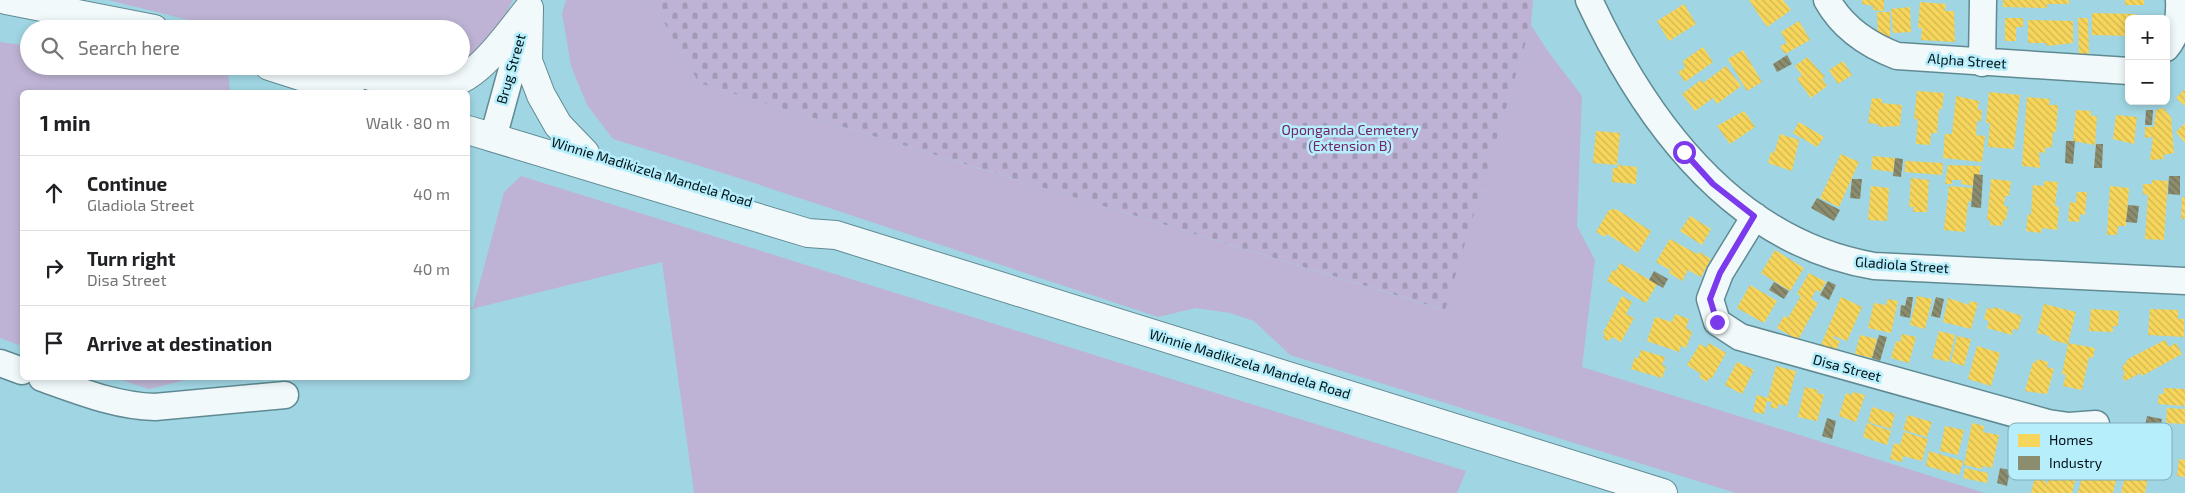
<!DOCTYPE html>
<meta charset="utf-8">
<style>
:root{--surface:#fff;--page:#f6f6f6;--text:#202124;--muted:#757577;--line:#e0e0e0}
body{margin:0;font-family:"Exo 2",sans-serif;background:var(--page);color:var(--text)}
.controls{position:absolute;right:15px;top:15px;display:grid;overflow:hidden;border-radius:8px;box-shadow:0 2px 8px #0003}
.controls button{width:45px;height:45px;display:grid;place-items:center;padding:0;border:0;border-bottom:1px solid var(--line);background:var(--surface);color:var(--text);font:25px sans-serif}
.stop{position:absolute;width:15px;height:15px;margin:-11px;border:4px solid #7c3aed;border-radius:50%;background:#fff}
.stop.end{background:#7c3aed;border-color:#fff;box-shadow:0 1px 5px #0008}
.list{margin:0;padding:0;list-style:none}
h2{display:flex;justify-content:space-between;align-items:center;height:65px;margin:0;padding:0 20px;font-size:21px}
h2 small{font-size:16px;font-weight:400;color:var(--muted)}
.list li{display:grid;grid-template-columns:32px 1fr auto;gap:15px;align-items:center;box-sizing:border-box;height:75px;padding:0 20px;border-top:1px solid var(--line)}
.list b{display:block;font-size:19px;white-space:nowrap}
.list p{margin:0;font-size:16px;white-space:nowrap;color:var(--muted)}
.list em{font-size:16px;font-style:normal;color:var(--muted)}
.icon{flex:none;width:28px;height:28px;fill:none;stroke:currentColor;stroke-width:2;stroke-linecap:round;stroke-linejoin:round}
.map{position:relative;flex:none;width:2185px;height:493px;overflow:hidden}
.search{position:absolute;background:var(--surface);box-shadow:0 2px 8px #0003;left:20px;top:20px;width:450px;height:55px;display:flex;align-items:center;gap:12px;box-sizing:border-box;padding:0 18px;border-radius:28px;color:var(--muted);font-size:19px}
.panel{position:absolute;background:var(--surface);box-shadow:0 2px 8px #0003;left:20px;top:90px;width:450px;height:290px;border-radius:8px}
.map>svg:first-child{display:block}
</style>
<div class="map">
<svg width="2185" height="493" viewBox="0 0 2185 493">
<defs>
<pattern id="cemetery-stones" width="16" height="16" patternUnits="userSpaceOnUse" patternTransform="scale(1.25)"><rect width="16" height="16" fill="#beb3d4"/><path d="M2 7V4a2 2 0 0 1 4 0v3zM10 15v-3a2 2 0 0 1 4 0v3z" fill="#a299b5"/></pattern>
<pattern id="homes-back-hatch" width="6" height="6" patternUnits="userSpaceOnUse" patternTransform="scale(1.25)"><rect width="6" height="6" fill="#f6d55c"/><path d="M-1 5l2 2M0 0l6 6M5-1l2 2" fill="none" stroke="#d1b64f"/></pattern>
<pattern id="industry-back-hatch" width="6" height="6" patternUnits="userSpaceOnUse" patternTransform="scale(1.25)"><rect width="6" height="6" fill="#8c8c6e"/><path d="M-1 5l2 2M0 0l6 6M5-1l2 2" fill="none" stroke="#707159"/></pattern>
</defs>
<rect width="100%" height="100%" fill="#a0d6e3"/>
<path fill="#beb3d4" d="M108 0H513C502 22 483 51 461 62V29H225Z
M566 0H651L699 83 1444 310 1531 25 1547 50 1582 96 1577 226 1595 260 1582 367 1985 493H1736L1290 355 1254 321 1230 313 1196 308 1158 317 742 179 613 139 587 105 571 66 562 13Z
M0 42 29 46V66H183L228 72 230 92H22V346L0 338Z
M376 66H452C424 80 405 73 376 66Z
M521 176 1466 471 1457 493H694L662 262 468 310V307L473 308 504 192Z
M115 378H194L149 389Z"/>
<path fill="url(#cemetery-stones)" d="M651 0H1533L1531 25 1445 310 699 83Z"/>
<path fill="url(#homes-back-hatch)" d="M1749 0H1783L1791 10 1767 27Z
M1862 0H1884V11L1873 10V6L1862 4Z
M2003 0H2069V4H2047V8L2003 7Z
M2125 0H2144V5H2125Z
M1920 2 1946 4 1945 11H1954L1955 42 1921 40 1922 28H1918Z
M1684 4 1696 24 1669 41 1657 21Z
M1910 7 1911 32 1893 33 1891 9Z
M1877 12H1890V39H1882L1878 35Z
M2092 13 2136 14V19H2129V36L2092 35Z
M2005 18H2023V27H2016V41H2005Z
M2078 18H2088L2089 58H2079Z
M2028 20 2073 21V43L2047 46 2046 43H2028Z
M1799 21 1810 40 1785 54 1780 46 1787 43 1781 32Z
M1703 47 1713 62 1685 82 1678 72 1685 68 1683 61Z
M1743 50 1762 82 1747 91 1728 59Z
M1807 57 1825 77 1822 79 1827 86 1811 98 1797 79 1802 75 1795 66Z
M1843 61 1852 75 1838 84 1829 70Z
M1726 66 1741 86 1717 104 1713 98 1695 111 1682 94 1701 80 1703 83Z
M2185 89V106L2176 98Z
M1917 91 1944 93 1942 109H1939L1937 133H1931L1930 145 1916 144 1918 119H1914Z
M1989 92 2020 95 2014 149 1988 147 1990 123H1986Z
M1956 96 1979 101 1978 110H1982L1981 121H1977L1976 135 1985 136 1982 162 1943 158 1945 134H1952Z
M2027 97 2050 99 2049 105H2058L2056 132H2053L2052 147 2045 148V153L2039 152 2040 168 2022 166Z
M1872 98 1882 99V103L1902 105 1900 126 1880 127 1877 124 1868 123Z
M2163 108 2171 117 2174 153 2163 155 2164 159 2150 160 2153 137 2145 138V127H2154L2156 110Z
M2076 110 2091 111V116H2097L2095 145 2073 141Z
M1744 111 1755 127 1730 144 1717 126Z
M2116 115 2137 117 2134 144 2113 139Z
M1799 122 1824 137 1817 147 1793 133Z
M2185 123V143L2176 132Z
M1596 131 1620 133 1617 165 1593 163Z
M1780 134 1799 140 1792 171 1768 163 1771 152 1774 153Z
M1841 154 1859 162 1839 207 1820 198Z
M1873 156 1895 158 1893 172 1871 169Z
M1905 161 1943 163 1942 175 1905 172Z
M1617 165 1637 167 1636 184 1612 182 1613 168H1618Z
M1948 165 1981 166 1979 176H1976L1975 186 1961 184 1962 180H1952V184H1945Z
M1911 178 1929 180 1927 212H1913L1914 207H1909Z
M1991 179 2011 181 2009 196H2005L2004 206 2008 207 2006 220H2003L2002 226 1990 225V220H1987Z
M2152 180 2168 181 2164 240 2145 239 2148 195 2143 194V184H2152Z
M2044 181 2058 182 2055 206 2059 207 2057 230 2042 228 2041 233 2026 231 2028 214 2031 215 2033 185 2044 186Z
M1871 186 1889 188 1887 221 1868 220Z
M1949 186 1973 188 1971 201 1968 202 1965 232 1944 230Z
M2110 186 2129 188 2126 226H2118L2117 235H2107Z
M2077 192H2087L2085 215 2080 214 2079 222 2068 221 2070 202 2076 203Z
M2182 197H2185V219H2181Z
M1616 209 1651 231 1638 253 1607 234 1605 237 1596 232 1609 210Z
M1690 216 1711 229 1702 245 1680 231Z
M1670 239 1697 254 1699 252 1711 259 1701 277 1688 270 1682 281 1669 273 1676 258 1670 270 1656 262Z
M1775 250 1804 268 1790 291 1761 273Z
M1620 263 1657 284 1646 303 1607 281 1613 270 1616 271Z
M1809 273 1826 282 1820 292 1816 290 1811 299 1818 303 1798 340 1777 328 1784 316 1788 318 1801 296 1797 294Z
M1750 285 1777 301 1764 323 1737 308Z
M1622 296 1632 302 1626 314 1634 318 1621 342 1612 337 1609 341 1603 338 1605 334 1603 333Z
M1917 296 1932 299 1925 329 1910 325Z
M1841 297 1862 307 1847 341 1834 336 1833 338 1840 341 1836 351 1821 345Z
M1948 298 1969 305 1970 301 1978 303 1971 329 1943 322Z
M1888 299 1898 301 1891 333 1868 328 1874 303 1886 305Z
M2044 304 2076 312 2068 343 2095 348 2093 358 2089 357 2082 390 2063 386 2066 375 2062 374 2068 344 2051 340 2049 336 2037 333Z
M1994 307 2022 316 2018 330 2013 329 2012 335 1987 328 1989 321 1984 319 1987 308 1993 309Z
M2091 309 2119 311 2118 326H2113V332L2089 331Z
M2150 309 2178 310V319H2184V337L2148 335Z
M1675 314 1689 319 1686 328 1692 332 1686 348 1681 346 1679 352 1647 341 1655 317 1672 322Z
M1939 331 1955 335 1949 362 1932 358Z
M1902 334 1916 337 1909 363 1891 358 1896 341 1900 342Z
M1860 335 1877 339 1872 358 1855 354Z
M1957 336 1971 339 1964 366 1951 362Z
M2165 340 2169 347 2176 343 2182 354 2142 376 2141 373 2125 381 2122 376 2125 374 2122 368 2128 359Z
M1709 343 1726 353 1712 378H1709L1707 382 1699 377 1701 374 1687 365 1700 344 1707 348Z
M1977 346 2000 353 1991 386 1968 379Z
M1641 350 1665 357 1662 365 1666 367 1662 378 1631 369 1635 357 1638 359Z
M2037 359 2048 362 2047 367 2054 369 2047 394 2025 391 2033 362 2036 363Z
M1737 362 1754 370 1742 394 1725 385Z
M1776 366 1796 371 1787 406 1779 404 1777 409 1770 407 1772 402 1767 401 1764 414 1753 412 1757 395 1768 398Z
M1805 387 1818 390 1817 393 1824 395 1817 421 1798 417Z
M2164 388 2185 389V406L2158 404 2159 394H2164Z
M1853 392 1865 395 1856 422 1839 416 1846 393 1852 395Z
M1872 407 1895 414 1891 429 1868 422Z
M2167 408 2185 409V424L2166 423Z
M1908 415 1932 422 1927 437 1903 430Z
M1867 423 1891 431 1887 445 1863 437Z
M1972 423 1984 426 1983 432 1999 435 1992 468 1983 466 1982 469 1964 465Z
M1945 426 1964 430 1958 455 1940 451Z
M1904 432 1928 439 1922 461 1903 456 1902 462 1890 459 1894 443 1900 445Z
M2043 446 2053 449 2045 482 2047 484 2058 454 2077 459 2072 477 2076 478 2072 493H2031Z
M1929 451 1963 461 1959 475 1926 466Z
M2179 459 2185 460V477L2177 476Z
M2095 462 2119 469 2113 493H2078L2082 477 2091 479Z
M1965 468 1988 473 1987 483 1963 478Z
M2126 472 2148 478 2145 493H2121Z"/>
<path fill="url(#industry-back-hatch)" d="M1787 55 1792 64 1777 72 1773 64Z
M2146 110H2153L2152 125H2145Z
M2066 141H2075L2073 164 2065 163Z
M2096 144H2103L2102 168H2094Z
M1895 158 1903 159 1901 177 1893 176Z
M1974 174 1983 175 1981 208 1971 207Z
M2169 176H2180V195L2168 194Z
M1852 179H1862L1860 199 1850 198Z
M1817 198 1840 210 1834 221 1811 208Z
M2128 205 2139 206 2137 223 2126 222Z
M1654 271 1668 279 1663 288 1649 280Z
M1828 281 1836 285 1829 300 1820 295Z
M1774 282 1789 291 1784 299 1769 290Z
M1907 297H1913L1910 318 1900 316 1901 305 1905 306Z
M1936 297 1944 299 1940 318 1931 316Z
M1879 335 1887 337 1880 361 1872 358Z
M2147 416 2162 419 2160 429 2145 426Z
M1827 418 1836 421 1832 439 1822 436Z
M2000 468 2010 470 2007 486 1997 483Z"/>
<g fill="none" stroke-linecap="round" stroke-linejoin="round">
<defs>
<path id="minor" d="M1589 0C1646 122 1734 242 1874 266L2185 281
M1827 0C1842 27 1868 45 1897 56L2129 71
M2166 48C2177 36 2180 16 2179 0
M1982 63 1983 0
M493 138 524 25
M1755 216 1720 273 1710 299 1717 322 1740 337 2048 423 2069 426 2096 424
M0 363 22 371
M42 378C79 391 116 406 155 407L285 395"/>
<path id="major" d="M6 0 154 29
M529 8 528 61 541 95 558 125 585 153
M269 66 350 92
M335 66 399 84
M383 79C397 82 414 88 429 88 475 87 503 40 529 8
M468 130 808 233 836 235 1663 493"/>
</defs>
<use href="#minor" stroke="#608a93" stroke-width="29"/>
<use href="#major" stroke="#608a93" stroke-width="30"/>
<use href="#minor" stroke="#f1f9fb" stroke-width="26"/>
<use href="#major" stroke="#f1f9fb" stroke-width="28"/>
</g>
<g fill="none" stroke-linecap="round" stroke-linejoin="round">
<path stroke="#7c3aed" stroke-width="6" d="M1684 152 1713 184 1754 216 1720 273 1710 299 1717 322"/>
</g>
<g text-anchor="middle" stroke-width="5" stroke-linejoin="round" paint-order="stroke">
<g font-size="14" fill="#001217" stroke="#b7eefc">
<text transform="translate(1967 61) rotate(4)" y="5">Alpha Street</text>
<text transform="translate(511 69) rotate(-74)" y="5">Brug Street</text>
<text transform="translate(652 172) rotate(17)" y="5">Winnie Madikizela Mandela Road</text>
<text transform="translate(1902 265) rotate(4)" y="5">Gladiola Street</text>
<text transform="translate(1250 364) rotate(17)" y="5">Winnie Madikizela Mandela Road</text>
<text transform="translate(1847 368) rotate(15)" y="5">Disa Street</text>
</g>
<g font-size="14" fill="#742567" stroke="#b7eefc">
<text x="1350" y="135">Oponganda Cemetery<tspan x="1350" dy="16">(Extension B)</tspan></text>
</g>
</g>
<rect x="2008" y="423" width="164" height="57" rx="8" fill="#b7eefc" stroke="#80acb7" stroke-width="1"/>
<rect x="2018" y="434" width="22" height="13" fill="#f6d55c"/>
<rect x="2018" y="456" width="22" height="14" fill="#8c8c6e"/>
<g font-size="14" fill="#001217">
<text x="2049" y="445">Homes</text>
<text x="2049" y="468">Industry</text>
</g>
</svg>
<div class="controls">
<button>+</button>
<button>−</button>
</div>
<div class="stop" style="left:1684px;top:152px"></div>
<div class="stop end" style="left:1717px;top:322px"></div>
<div class="search"><svg class="icon" aria-label="search" viewBox="0 0 24 24"><circle cx="10" cy="10" r="6"/><path d="M15 15l6 6"/></svg>Search here</div>
<section class="panel">
<h2>1 min<small>Walk · 80 m</small></h2>
<ul class="list">
<li><svg class="icon" aria-label="ahead" viewBox="0 0 24 24"><path d="M12 20V5M6 11l6-6 6 6"/></svg><div><b>Continue</b><p>Gladiola Street</p></div><em>40 m</em></li>
<li><svg class="icon" aria-label="right" viewBox="0 0 24 24"><path d="M7 20v-9h11M14 6l5 5-5 5"/></svg><div><b>Turn right</b><p>Disa Street</p></div><em>40 m</em></li>
<li><svg class="icon" aria-label="arrive" viewBox="0 0 24 24"><path d="M6 21V4h12l-3 4 3 4H6"/></svg><div><b>Arrive at destination</b></div></li>
</ul>
</section>
</div>
